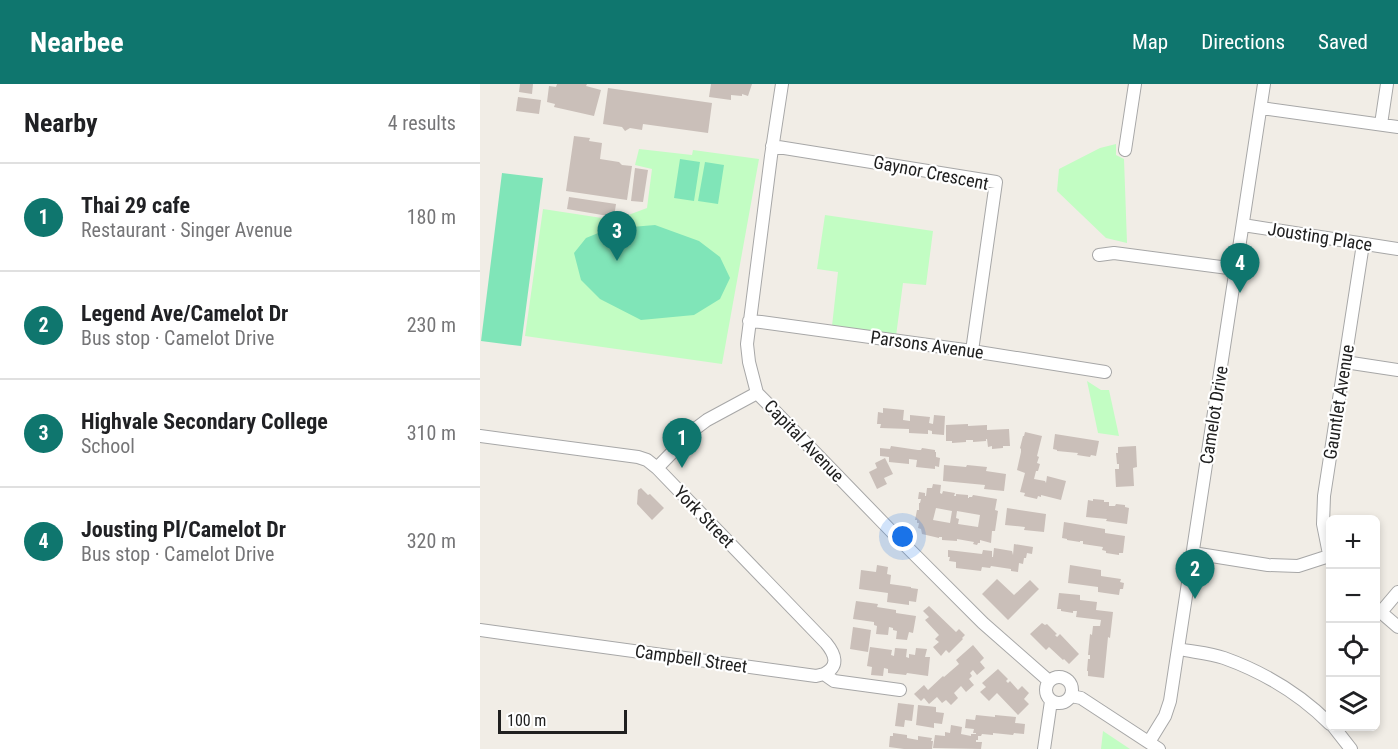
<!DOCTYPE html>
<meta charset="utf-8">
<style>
:root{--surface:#fff;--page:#f2f2f2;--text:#202124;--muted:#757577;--line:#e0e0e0;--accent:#0f766e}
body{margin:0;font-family:"Roboto Condensed",sans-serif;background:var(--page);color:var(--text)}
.controls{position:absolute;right:18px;bottom:18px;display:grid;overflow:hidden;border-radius:9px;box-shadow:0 3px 9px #0003}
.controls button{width:54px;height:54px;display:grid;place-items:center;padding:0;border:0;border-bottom:2px solid var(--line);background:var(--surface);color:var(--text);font:30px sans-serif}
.scale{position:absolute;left:18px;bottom:15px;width:129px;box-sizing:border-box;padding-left:6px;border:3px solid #202020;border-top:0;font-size:16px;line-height:21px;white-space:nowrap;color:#202020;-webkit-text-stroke:4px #fff;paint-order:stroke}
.you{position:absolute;left:423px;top:453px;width:21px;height:21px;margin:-15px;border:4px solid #fff;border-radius:50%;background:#1a73e8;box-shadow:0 0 0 9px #1a73e833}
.badge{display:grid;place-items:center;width:39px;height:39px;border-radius:50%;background:var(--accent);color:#fff;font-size:20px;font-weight:700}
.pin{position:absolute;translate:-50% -50px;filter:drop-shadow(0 2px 3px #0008)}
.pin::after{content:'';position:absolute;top:32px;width:21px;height:18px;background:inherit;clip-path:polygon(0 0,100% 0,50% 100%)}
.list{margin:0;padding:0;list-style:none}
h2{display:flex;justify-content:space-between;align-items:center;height:78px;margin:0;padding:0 24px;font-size:26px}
h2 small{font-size:20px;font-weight:400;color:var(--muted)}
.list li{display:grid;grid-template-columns:39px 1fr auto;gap:18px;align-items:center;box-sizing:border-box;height:108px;padding:0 24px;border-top:2px solid var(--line)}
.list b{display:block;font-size:22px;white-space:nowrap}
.list p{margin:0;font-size:20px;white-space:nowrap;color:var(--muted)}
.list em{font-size:20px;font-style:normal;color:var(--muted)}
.icon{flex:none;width:33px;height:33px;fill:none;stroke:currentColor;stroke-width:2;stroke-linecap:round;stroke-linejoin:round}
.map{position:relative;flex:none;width:918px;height:665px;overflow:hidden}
header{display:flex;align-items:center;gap:36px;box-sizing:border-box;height:84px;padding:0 30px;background:var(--accent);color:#fff}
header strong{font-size:28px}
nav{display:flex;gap:33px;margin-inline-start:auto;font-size:21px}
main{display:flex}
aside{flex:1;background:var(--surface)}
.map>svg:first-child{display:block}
</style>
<header>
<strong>Nearbee</strong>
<nav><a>Map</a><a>Directions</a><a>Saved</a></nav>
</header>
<main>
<aside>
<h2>Nearby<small>4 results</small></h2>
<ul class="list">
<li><span class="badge">1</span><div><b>Thai 29 cafe</b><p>Restaurant · Singer Avenue</p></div><em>180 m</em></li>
<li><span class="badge">2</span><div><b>Legend Ave/Camelot Dr</b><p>Bus stop · Camelot Drive</p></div><em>230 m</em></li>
<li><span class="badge">3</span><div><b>Highvale Secondary College</b><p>School</p></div><em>310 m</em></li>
<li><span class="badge">4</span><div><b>Jousting Pl/Camelot Dr</b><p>Bus stop · Camelot Drive</p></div><em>320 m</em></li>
</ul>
</aside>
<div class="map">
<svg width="918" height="665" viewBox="0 0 918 665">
<rect width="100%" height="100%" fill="#f1ede6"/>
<path fill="#c2fdc3" d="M636 60V71L644 75 647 159 626 154 577 107 579 85 620 64Z
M159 65 212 71 213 66 279 75 242 280 45 252 63 125 135 136 167 124 172 85 155 81Z
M345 131 453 147 446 201 423 199 416 252 352 242 358 188 337 185Z
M607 297 621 306H629L639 352 618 349Z
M623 647 650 665H621Z"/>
<path fill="#80e5b8" d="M200 75 220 78 214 117 194 114Z
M225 78 244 81 238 120 218 117Z
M22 89 63 94 41 262 1 257Z
M175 141 219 157 240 173 250 194 240 215 214 231 161 236 120 215 101 196 94 169 106 154 128 145Z"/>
<path fill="#cabfb9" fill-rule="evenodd" d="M40 0H53L52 10 39 8Z
M77 0H107L106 2 121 6 114 32 74 23 75 20 67 18 69 2 76 3Z
M231 0H272L268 12 262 10V12L251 11V16L229 13Z
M128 4 232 19 228 49 163 40 162 46 150 44 145 47 142 43 123 40Z
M38 13 61 16 59 30 36 27Z
M94 52 110 54 109 57 122 59 120 75 139 78 142 81 152 82 147 116 86 107Z
M155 84 168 86 163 118 151 117Z
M89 113 136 120 134 133 87 125Z
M403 324 424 326 423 336 430 337V331L450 333 449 339 453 340 454 331 465 332 464 351 452 350V347L448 346V350L429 349V345L400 344 401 340H397L398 328 403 329Z
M488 340V342L507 341V346L529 345 530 362H523V364L512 365V362L508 363 507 355H506V357L493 358V356H486V358L472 359V357H466V341Z
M545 348 562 352 557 372 559 373 557 379 560 380 558 387H556L554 395 565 397 566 399 567 392 586 397 581 416 561 411V413L558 412 557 415 544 412 545 409 540 408 545 389 537 386 541 368V365L540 364 543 352H544Z
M575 350 619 357 616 372 611 371 610 373 597 371 598 369 577 367V366L573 365Z
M411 362 438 366H441L442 364 455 366V368H456V373L460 374 459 383 455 382V385L436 383 437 376 429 375V380L409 378V373L400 372V364L410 365Z
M656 362 657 383 653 384 654 402 636 403 635 385H639V380H637L636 369H638V363Z
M405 374 413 390 404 394 407 400 397 405 389 388 397 384 395 379Z
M464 381 486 383 487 381 507 383 506 387 526 390 524 407 504 405 505 401 463 397Z
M453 400 461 401 460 409 462 410 463 407 475 409 474 412H476V410L488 411V414H489V413H492L493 411 517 415 515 426 518 427 515 447H512L511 459 500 456V459H498L497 461 493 460 494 458 477 455V457L462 456V453H459V454L442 450 441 445 438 444 439 439H437V436H435L437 426H439V419H440L441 415H438L439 408 445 409V412H446L447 404H452ZM456 424 472 427 470 439 453 436ZM477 427 500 431 498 443 478 440 479 435 476 434Z
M161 404 168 411 170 410 184 424 172 436 157 420 158 406Z
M613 415 624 416V418H629V422H635L636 420 645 421V423L649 424 647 440 626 437 627 435 606 433 608 416 613 417Z
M527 424 566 430 564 448 544 446 545 443 525 441Z
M584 438 625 445V449L645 452 643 469H639V471L626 469V467L622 466 623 463 603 460V457H600V458L587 456V455L582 454Z
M534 460 553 463 552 470 547 469 546 474H544L543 480 539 479 538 488 531 487V485L511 482 510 484 502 483 501 487 476 484V478L469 477 470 473H468V466L502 470 503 466 512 467V473H513L514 464 532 467 533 471Z
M397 481 408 483 407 490 411 491 410 500 431 503V504L438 505 436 518 429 517V521L407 518 408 509 379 505 381 486 396 488Z
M590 481 621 486V492L641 495 640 498 644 499 643 505H640L639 511 618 508V503L588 499Z
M517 495 534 511 550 496 559 505 528 536 502 510Z
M579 509 600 511V516L617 518 616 526 633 528 630 554 628 553 624 594 608 592V587H607L608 575H610V571H608L610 550 612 551 613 542H620L621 536 596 533 597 527H593V529L581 527V525H577Z
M376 517 398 520 397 523 416 526V529L436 532 433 549 429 548 427 556 416 555 417 547 413 546V544L409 543 408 551 396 550 397 542 394 541V538L373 535Z
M449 522 476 548 479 545 485 551 482 554 483 555 469 569 466 566 461 572 453 563 459 558 455 555 459 551 445 536 449 533 443 527Z
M562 539 565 541 567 540 577 550 575 551 577 553 580 550 599 570 589 580 584 575 583 576 569 563 566 566 550 550Z
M373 543 391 546 388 568 370 565Z
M493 561 504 574 500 578 505 584 497 591 493 586 490 589 492 592 489 595 494 601 486 608 481 602 474 609 478 614 471 621 466 616 462 619 457 613 449 620 444 614 441 617 434 610 444 601 448 606 463 592 464 593 479 580 476 576Z
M390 563 412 566 411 571 414 572 415 564 427 565 426 573 429 574V570L435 571 436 564 447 565 445 573H450L448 592 427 589 426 591 408 589V585L404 584 403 592 391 591 392 583 387 582Z
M518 585 528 595 526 597 528 599 530 597 538 606 542 602 549 609 544 615 549 620 538 631 517 609 509 617 500 608 506 603 502 599Z
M418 619 434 621 432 637 425 636 424 643 415 642Z
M438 621 456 623V628L464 629 462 640 454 639V644L436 641Z
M496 631 515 633V631L536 633 535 639 545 640 544 650 534 649 533 651 513 649V651L502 650 501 652H498V656H496V658H502L501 665 453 664 455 651 465 652V648L470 649 471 641 482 643 481 650 491 652V650H496V649H493L494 645 485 644 486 635 495 636Z
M413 649 427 651V654L438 656V652L452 654 451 657H453L452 665H424L409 663 410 652H413Z"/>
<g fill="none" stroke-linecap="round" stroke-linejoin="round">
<defs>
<path id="minor" d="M302 0 291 72 267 260 269 278 277 309 285 317 413 449 503 539 569 597
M781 24 918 43
M901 40 907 0
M292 62 516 98 492 267
M645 66 655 0
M763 141 918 165
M619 171 634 169 756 185
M269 237 281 238 492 267 625 288
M865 278 918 286
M0 352 158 373 167 376 177 384 346 559C355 570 360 582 344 590
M177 384 215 345 227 336 277 309
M713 469 788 481 818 482 849 472
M850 475 843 440 844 412 883 160
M896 524 918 543
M901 528 918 508
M0 546 336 592 344 590 354 597 420 606
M699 565C713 568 730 569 744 574 783 588 821 611 850 640
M566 606a13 13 0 1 1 26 0a13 13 0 1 1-26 0Z
M591 612 601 614 679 665
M853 642 871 665
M669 658 685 632 690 617 784 0
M564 665 571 617"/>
</defs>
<use href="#minor" stroke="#a7a7a7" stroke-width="14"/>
<use href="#minor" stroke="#fff" stroke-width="12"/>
</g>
<g text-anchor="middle" stroke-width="4.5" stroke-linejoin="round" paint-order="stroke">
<g font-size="18" fill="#202020" stroke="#fff">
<text transform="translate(451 89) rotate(11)" y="6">Gaynor Crescent</text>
<text transform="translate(840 153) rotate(9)" y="6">Jousting Place</text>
<text transform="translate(447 261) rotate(8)" y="6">Parsons Avenue</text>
<text transform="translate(859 318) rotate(-81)" y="6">Gauntlet Avenue</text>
<text transform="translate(734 331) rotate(-81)" y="6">Camelot Drive</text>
<text transform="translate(324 357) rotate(46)" y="6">Capital Avenue</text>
<text transform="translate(224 433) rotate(46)" y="6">York Street</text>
<text transform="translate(211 575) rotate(8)" y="6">Campbell Street</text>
</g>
</g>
</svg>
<div class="controls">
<button>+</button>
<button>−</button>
<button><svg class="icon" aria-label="locate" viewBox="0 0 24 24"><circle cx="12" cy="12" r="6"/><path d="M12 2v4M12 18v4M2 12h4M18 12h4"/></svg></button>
<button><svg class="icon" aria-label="layers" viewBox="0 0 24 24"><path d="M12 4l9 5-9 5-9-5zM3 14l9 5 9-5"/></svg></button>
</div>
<div class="scale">100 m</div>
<div class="you"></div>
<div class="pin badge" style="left:202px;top:384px">1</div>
<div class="pin badge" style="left:715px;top:515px">2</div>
<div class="pin badge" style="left:137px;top:177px">3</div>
<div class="pin badge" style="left:760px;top:209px">4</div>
</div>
</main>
